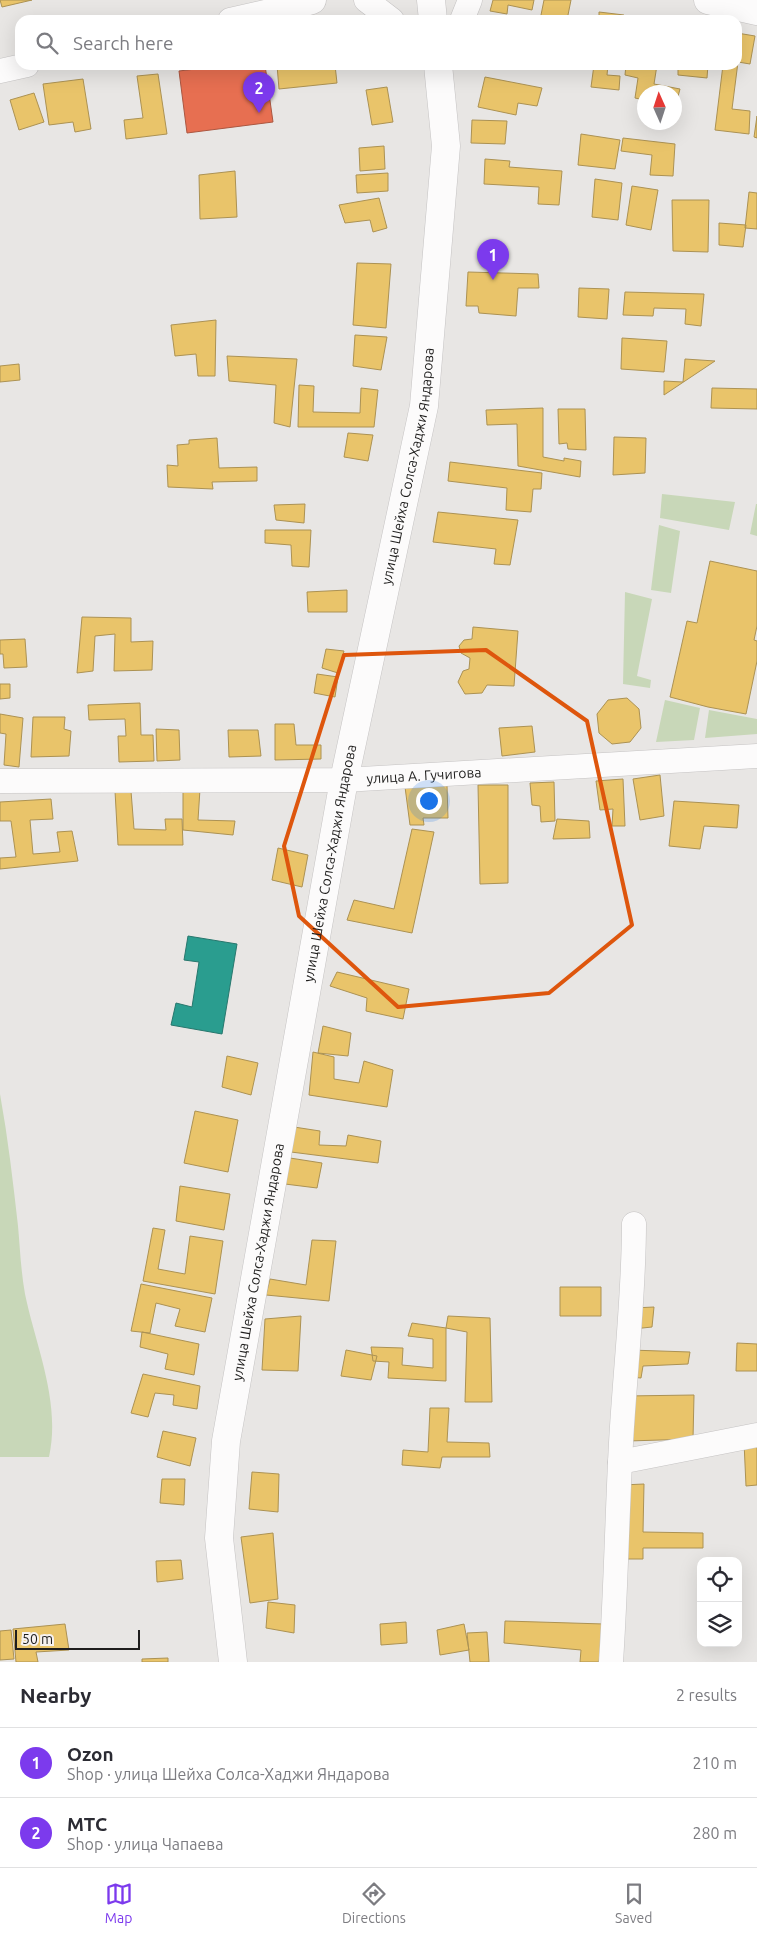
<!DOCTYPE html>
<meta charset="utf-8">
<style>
:root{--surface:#fff;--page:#f2f2f3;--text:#2b2b33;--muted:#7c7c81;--line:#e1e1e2;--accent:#7c3aed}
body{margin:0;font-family:Ubuntu,sans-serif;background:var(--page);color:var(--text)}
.controls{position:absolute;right:15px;bottom:15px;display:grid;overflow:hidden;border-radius:10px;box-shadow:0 5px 20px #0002}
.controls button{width:45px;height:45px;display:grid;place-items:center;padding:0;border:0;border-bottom:1px solid var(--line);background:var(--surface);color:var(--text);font:25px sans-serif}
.compass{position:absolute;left:637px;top:85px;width:45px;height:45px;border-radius:50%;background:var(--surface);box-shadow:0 5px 20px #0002;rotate:357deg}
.scale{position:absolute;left:15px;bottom:12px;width:125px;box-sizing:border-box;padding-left:5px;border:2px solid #1f1e1d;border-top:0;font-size:14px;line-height:18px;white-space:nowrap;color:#1f1e1d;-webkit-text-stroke:4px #f6f2f1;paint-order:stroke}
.you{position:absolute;left:428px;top:800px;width:18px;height:18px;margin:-12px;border:4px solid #fff;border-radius:50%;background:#1a73e8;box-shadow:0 0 0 8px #1a73e833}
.badge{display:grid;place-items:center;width:32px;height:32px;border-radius:50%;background:var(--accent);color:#fff;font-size:16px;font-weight:700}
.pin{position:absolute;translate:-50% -41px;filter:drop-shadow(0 1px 2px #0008)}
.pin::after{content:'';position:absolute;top:26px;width:18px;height:15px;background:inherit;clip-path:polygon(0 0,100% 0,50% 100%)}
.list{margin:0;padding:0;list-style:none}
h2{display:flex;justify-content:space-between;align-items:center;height:65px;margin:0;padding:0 20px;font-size:21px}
h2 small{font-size:16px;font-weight:400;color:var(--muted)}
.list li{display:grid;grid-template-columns:32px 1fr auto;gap:15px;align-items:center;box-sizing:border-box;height:70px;padding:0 20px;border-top:1px solid var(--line)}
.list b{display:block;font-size:19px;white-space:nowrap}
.list p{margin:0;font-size:16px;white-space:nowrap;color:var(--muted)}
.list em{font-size:16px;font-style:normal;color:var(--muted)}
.icon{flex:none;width:28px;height:28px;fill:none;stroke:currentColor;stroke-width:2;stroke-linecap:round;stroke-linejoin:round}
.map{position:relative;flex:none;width:757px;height:1662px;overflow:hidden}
.search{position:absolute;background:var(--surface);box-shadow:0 5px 20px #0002;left:15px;right:15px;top:15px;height:55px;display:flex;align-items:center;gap:12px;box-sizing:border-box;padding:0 18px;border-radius:15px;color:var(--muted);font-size:19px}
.sheet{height:205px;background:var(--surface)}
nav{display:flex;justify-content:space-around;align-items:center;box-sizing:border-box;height:70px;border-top:1px solid var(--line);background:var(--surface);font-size:14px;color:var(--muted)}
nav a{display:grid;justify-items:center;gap:2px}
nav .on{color:var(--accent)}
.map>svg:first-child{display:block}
</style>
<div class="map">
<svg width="757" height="1662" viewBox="0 0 757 1662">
<rect width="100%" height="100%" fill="#e8e6e4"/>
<path fill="#c8d7b8" d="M662 494 735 502 729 530 660 518Z
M756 504H757V536L750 534Z
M659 525 680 531 671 593 651 590Z
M625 592 652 599 637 676 651 680 650 688 623 684Z
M665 700 700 708 694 740 656 742Z
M709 710 757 719V734L705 738Z
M0 1094C8 1138 13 1182 18 1226 20 1248 21 1272 25 1294 36 1347 61 1402 49 1457H0Z"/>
<path fill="#e9c46a" stroke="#ac9253" d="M0 0H32L2 7Z
M493 0H534L532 10 508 5 507 14 490 11Z
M544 0H571L567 20H540Z
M599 12 624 15 623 20H599Z
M633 16 656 20H632Z
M737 33 755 36 750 64 738 62 732 109 750 111 749 134 715 130 723 65H737Z
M277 65H335L337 83 279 89Z
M594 65H608L607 75 620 76 619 90 591 87Z
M626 65H657L654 84 680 89 676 104 674 92H644V100L635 98 638 78 625 75Z
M678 65H708L707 78 678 75Z
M158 74 167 134 126 139 124 120 143 118 137 76Z
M485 77 542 88 537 106 518 103 516 115 478 107Z
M83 79 91 129 75 132 73 122 49 125 43 84Z
M387 87 393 122 372 125 366 90Z
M34 93 44 122 19 130 10 100Z
M757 116V138L754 137Z
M472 120 507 121 505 144 471 143Z
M581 134 620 140 615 169 578 165Z
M623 138 675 144 673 176 650 175 652 155 621 151Z
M384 146 385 169 360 171 359 148Z
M485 159 510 161 509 167 562 171 559 205 538 204 539 187 484 184Z
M235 171 237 217 200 219 199 175Z
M388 173V191L357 193 356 175Z
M595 179 622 183 618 220 592 217Z
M632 186 658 190 651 230 626 225Z
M749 192 757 193V229L745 228Z
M379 198 387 228 373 232 370 220 345 223 339 205Z
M672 200H709L708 252 673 251Z
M719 223 746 225 743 247 719 245Z
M357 263 391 264 386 328 353 325Z
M468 272 538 274 539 288H518L516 316 479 313 478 306H466Z
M579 288 609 289 607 319 578 317Z
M625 292 704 294 701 326 685 324 686 309 654 308 653 316 623 315Z
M216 320 215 376H198L196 354 175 356 171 325Z
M355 335 387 337 381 370 353 366Z
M622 338 667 341 664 372 621 369Z
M227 356 297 359 290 427 274 423 276 385 229 381Z
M685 359 715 361 664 395V381L683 382Z
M19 364 20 380 0 382V366Z
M299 385 314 386 313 412 360 413 361 388 378 390 374 427H298Z
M712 388 757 389V409L711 408Z
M543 408V457L564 461V458L581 461 580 477 518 466 517 424 487 425 486 410Z
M558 409H585L586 450 568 449 567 443 559 444Z
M348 433 373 435 368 461 344 457Z
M614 437 646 438 645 473 613 475Z
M217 438 219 468 257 467V481L212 482 213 489 168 487 167 465 178 466 177 445 189 444V440Z
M450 462 542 473 541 489H533L531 512 506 510 507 488 448 481Z
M305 504 304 523 276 520 274 505Z
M438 512 518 520 510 565 494 564 496 549 433 542Z
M265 530H311L309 567 292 566 291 545 265 543Z
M710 561 757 571V626L754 640 757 641V661L746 714 708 707 670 697 687 621 697 623Z
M347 590V612H308L307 592Z
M82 617 131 618V642L153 641 152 670 114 671 115 634 95 636 93 671 77 673Z
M473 627 518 631 514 686 487 685 482 693 465 694 458 682 463 671 469 669 470 658 461 653 459 646 464 640 472 639Z
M25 639 27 667 4 668 3 654H0V640Z
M326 649 344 651 338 673 322 668Z
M317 674 338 677 335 697 314 693Z
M0 684H10V698L0 699Z
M627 698 639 709 641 728 630 742 612 744 599 733 597 714 608 700Z
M140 703 141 735H153L154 761 119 762 118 736H126L125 719 89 720 88 705Z
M0 714 23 718 19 767 4 765 6 734 0 733Z
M33 717H65L64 729 71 731 69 756 31 757Z
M275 724H294L296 745H321V759L275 760Z
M532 726 535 752 502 756 499 728Z
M156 729 179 730 180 760 157 761Z
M228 730H258L261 756 229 757Z
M660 775 664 816 640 820 633 779Z
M623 779 625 826H612L613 809 600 810 596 781Z
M554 782 555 821 541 822 540 806 532 805 530 783Z
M447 785 448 818H423L424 825H410L405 787Z
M478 785H508V883L480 884Z
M183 789H200L198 820 235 821 233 835 183 830Z
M115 791H131L134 829 166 830 165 819H182L183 845H118Z
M51 799 53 819 30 820 33 854 60 852 57 832 72 831 78 861 0 869V858L16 857 11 821H0V802Z
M674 801 739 805 737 828 704 826 700 849 669 846Z
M557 819 589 821 590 838 553 839Z
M412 829 434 832 412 933 347 920 354 900 394 909Z
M278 848 308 855 302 887 272 880Z
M337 972 409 989 403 1019 366 1011 367 998 330 986Z
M323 1026 351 1033 348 1056 318 1053Z
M313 1052 334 1057V1079L359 1083 364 1061 393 1070 387 1107 309 1095Z
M227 1056 258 1063 251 1095 222 1087Z
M195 1111 238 1120 228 1172 184 1163Z
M294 1127 320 1131 319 1145 346 1146 348 1135 381 1141 378 1163 291 1152Z
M290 1158 322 1163 317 1188 285 1184Z
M180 1186 230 1194 224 1230 176 1221Z
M153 1228 165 1230 158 1269 185 1274 190 1236 223 1241 215 1294 143 1281Z
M312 1240 336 1241 329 1301 266 1295 270 1279 306 1285Z
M141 1284 212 1298 205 1332 175 1326 180 1309 156 1303 150 1333 131 1331Z
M560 1287H601V1316H560Z
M654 1307 652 1327 633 1329V1308Z
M301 1316 298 1371 262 1370 265 1319Z
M448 1316 490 1318 492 1402H465L467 1332 446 1328Z
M412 1323 446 1328V1381L388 1378 389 1362 373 1361 371 1347 403 1348 402 1365 433 1368V1339L408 1336Z
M142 1332 199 1344 194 1375 165 1369 168 1354 140 1347Z
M737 1343 757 1344V1371H736Z
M346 1350 377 1356 371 1380 341 1376Z
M630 1350 690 1352 688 1364 643 1366 641 1378 630 1377Z
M143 1374 200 1386 197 1409 173 1405 174 1395 155 1393 148 1417 131 1413Z
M694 1395 693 1439 628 1441 626 1396Z
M430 1408H449L447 1442 489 1443 490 1457H442L440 1468 402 1465 403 1450 428 1452Z
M163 1431 196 1438 190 1466 157 1457Z
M757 1441V1485L746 1486 744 1442Z
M252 1472 279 1474 278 1512 249 1509Z
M162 1479H185L184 1505 160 1503Z
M644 1484 643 1532 703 1533V1548H643V1559H623L622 1485Z
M273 1533 278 1599 250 1603 241 1537Z
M181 1560 183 1579 157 1582 156 1561Z
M268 1602 295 1605 294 1633 266 1628Z
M505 1621 604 1624 599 1662H580L581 1650 504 1643Z
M406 1622 407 1643 381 1645 380 1624Z
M65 1624 69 1650 36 1652 38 1662H16L13 1629Z
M464 1624 469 1650 440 1655 437 1630Z
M11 1630 14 1659 0 1660V1631Z
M487 1632 489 1662H470L467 1633Z
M168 1658V1662H142V1659Z"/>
<path fill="#e76f51" stroke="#ab5741" d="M229 65H265L273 122 187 133 179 71Z"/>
<path fill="#2a9d8f" stroke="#27776d" d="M188 936 237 944 222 1034 171 1025 176 1003 192 1007 199 962 184 960Z"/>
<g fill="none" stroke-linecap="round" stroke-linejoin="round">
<defs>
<g id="minor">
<path d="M366 0 392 20"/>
<path d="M230 20 287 7"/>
<path d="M462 20 470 0"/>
<path d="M0 71 27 65"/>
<path id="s1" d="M0 781 344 780 757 756"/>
<path d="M620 1462 757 1435"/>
<path d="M611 1662C616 1589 617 1516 621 1443 625 1370 634 1297 634 1224"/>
</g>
<g id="major">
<path d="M284 0 287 7 312 0"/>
<path d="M431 0 433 20"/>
<path d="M708 0 757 11"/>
<path id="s2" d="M233 1662 219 1538 226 1441 344 780 424 406 446 146 438 65"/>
</g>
</defs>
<use href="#minor" stroke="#c5c3c3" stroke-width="25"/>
<use href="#major" stroke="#c5c3c3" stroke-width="29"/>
<use href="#minor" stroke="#fcfbfb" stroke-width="24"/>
<use href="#major" stroke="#fcfbfb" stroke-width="28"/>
</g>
<path fill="none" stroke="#de560d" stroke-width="4" stroke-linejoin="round" d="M486 650 587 721 632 925 549 993 398 1007 299 916 284 846 344 655Z"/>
<g text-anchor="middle" stroke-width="5" stroke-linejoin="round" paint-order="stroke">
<g font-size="14" fill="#1f1e1d" stroke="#f6f2f1">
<text dy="5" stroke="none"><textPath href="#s2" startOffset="1214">улица Шейха Солса-Хаджи Яндарова</textPath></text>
<text dy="5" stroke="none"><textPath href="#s1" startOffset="424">улица А. Гучигова</textPath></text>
<text dy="5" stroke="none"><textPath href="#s2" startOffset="809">улица Шейха Солса-Хаджи Яндарова</textPath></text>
<text dy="5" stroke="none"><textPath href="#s2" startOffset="404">улица Шейха Солса-Хаджи Яндарова</textPath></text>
</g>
</g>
</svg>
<div class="controls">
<button><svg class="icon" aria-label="locate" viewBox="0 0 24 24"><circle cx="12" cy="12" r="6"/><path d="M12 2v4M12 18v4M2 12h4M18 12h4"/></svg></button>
<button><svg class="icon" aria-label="layers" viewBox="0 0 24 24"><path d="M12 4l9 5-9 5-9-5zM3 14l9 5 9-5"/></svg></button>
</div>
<svg class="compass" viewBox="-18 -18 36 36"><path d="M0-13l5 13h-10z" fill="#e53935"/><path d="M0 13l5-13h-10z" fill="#7c7c81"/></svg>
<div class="scale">50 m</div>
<div class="you"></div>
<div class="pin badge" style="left:493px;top:280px">1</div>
<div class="pin badge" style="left:259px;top:113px">2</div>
<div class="search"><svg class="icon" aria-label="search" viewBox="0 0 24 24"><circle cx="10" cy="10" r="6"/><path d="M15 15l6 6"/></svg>Search here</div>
</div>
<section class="sheet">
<h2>Nearby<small>2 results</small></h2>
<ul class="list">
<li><span class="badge">1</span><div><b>Ozon</b><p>Shop · улица Шейха Солса-Хаджи Яндарова</p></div><em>210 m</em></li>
<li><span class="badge">2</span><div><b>МТС</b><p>Shop · улица Чапаева</p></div><em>280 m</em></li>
</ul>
</section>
<nav>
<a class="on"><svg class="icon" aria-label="map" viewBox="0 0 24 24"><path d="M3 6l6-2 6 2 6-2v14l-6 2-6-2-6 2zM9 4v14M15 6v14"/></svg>Map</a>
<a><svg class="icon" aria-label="directions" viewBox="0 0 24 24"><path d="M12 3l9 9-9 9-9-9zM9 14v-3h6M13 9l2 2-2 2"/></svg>Directions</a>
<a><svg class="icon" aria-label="saved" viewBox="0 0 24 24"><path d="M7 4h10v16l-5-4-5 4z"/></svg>Saved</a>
</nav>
